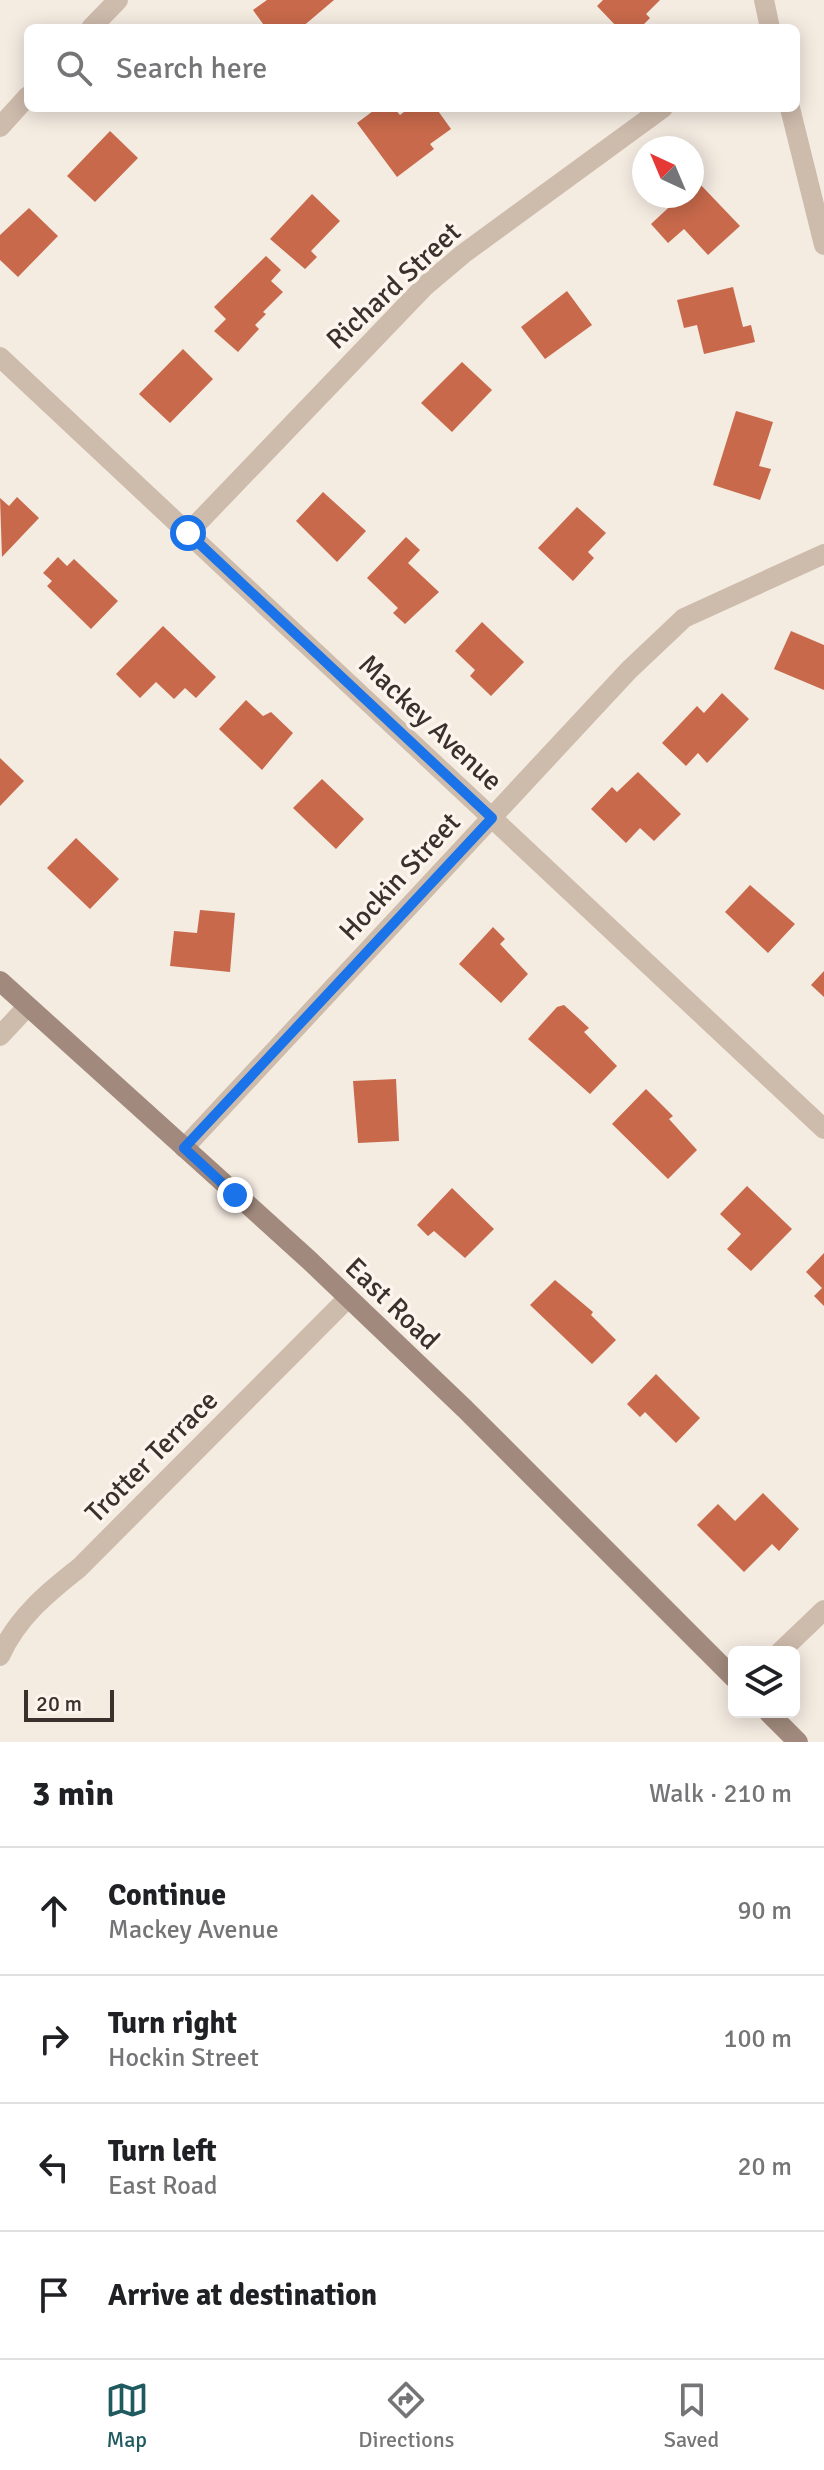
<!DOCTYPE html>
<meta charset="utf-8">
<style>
:root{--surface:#fff;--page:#f2f2f2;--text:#202124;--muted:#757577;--line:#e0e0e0;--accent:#1f5a5e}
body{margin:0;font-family:Signika,sans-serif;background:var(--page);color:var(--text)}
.controls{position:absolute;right:24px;bottom:24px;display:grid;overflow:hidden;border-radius:12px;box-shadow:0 4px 20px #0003}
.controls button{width:72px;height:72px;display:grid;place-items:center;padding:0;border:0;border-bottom:2px solid var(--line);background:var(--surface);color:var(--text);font:40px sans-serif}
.compass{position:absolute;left:632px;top:136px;width:72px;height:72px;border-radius:50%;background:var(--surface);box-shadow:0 4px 20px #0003;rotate:316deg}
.scale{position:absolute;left:24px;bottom:20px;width:90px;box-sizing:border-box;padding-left:8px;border:4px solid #3b302b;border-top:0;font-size:22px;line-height:28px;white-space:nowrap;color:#3b302b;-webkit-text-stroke:6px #fbf5ee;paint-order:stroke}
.stop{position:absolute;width:24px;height:24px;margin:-18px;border:6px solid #1a73e8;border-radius:50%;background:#fff}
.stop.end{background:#1a73e8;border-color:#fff;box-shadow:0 2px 8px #0008}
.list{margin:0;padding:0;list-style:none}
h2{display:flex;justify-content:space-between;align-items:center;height:104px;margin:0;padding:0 32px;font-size:34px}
h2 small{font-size:26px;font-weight:400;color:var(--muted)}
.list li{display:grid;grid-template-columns:52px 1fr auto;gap:24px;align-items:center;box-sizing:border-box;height:128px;padding:0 32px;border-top:2px solid var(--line)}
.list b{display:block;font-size:30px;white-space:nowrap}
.list p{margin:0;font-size:26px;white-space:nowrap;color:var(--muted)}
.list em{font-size:26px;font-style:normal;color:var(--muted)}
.icon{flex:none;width:44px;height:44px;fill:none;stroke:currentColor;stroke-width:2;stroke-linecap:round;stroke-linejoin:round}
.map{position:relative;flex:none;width:824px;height:1742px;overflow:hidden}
.search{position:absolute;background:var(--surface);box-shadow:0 4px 20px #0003;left:24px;right:24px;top:24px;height:88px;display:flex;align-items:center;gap:20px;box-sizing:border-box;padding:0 28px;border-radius:12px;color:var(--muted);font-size:30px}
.sheet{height:616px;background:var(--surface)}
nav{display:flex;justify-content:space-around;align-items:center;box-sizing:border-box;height:112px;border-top:2px solid var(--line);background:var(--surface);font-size:22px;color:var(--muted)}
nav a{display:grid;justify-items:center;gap:4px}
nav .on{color:var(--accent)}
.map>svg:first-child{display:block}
</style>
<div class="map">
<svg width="824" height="1742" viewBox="0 0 824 1742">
<rect width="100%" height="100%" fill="#f4ebe1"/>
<path fill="#c8694b" d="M267 0H334L301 28H266L253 10Z
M603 0H660L646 14 650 18 640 28H618L597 6Z
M377 108H394L400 115 409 108H436L451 129 430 144 434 149 397 177 357 123Z
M110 131 138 158 95 202 67 176Z
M697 181 740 226 708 255 684 229 668 243 651 224 681 196H692V186Z
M312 194 340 221 311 251 317 257 305 269 270 239Z
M29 208 58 236 18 277 0 260V235Z
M266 256 281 270 271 281 283 292 263 312 266 314 255 325 259 329 238 352 214 331 226 319 214 307Z
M733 287 743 327 751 325 755 342 704 354 697 325 684 328 677 300Z
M567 291 592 325 545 359 521 327Z
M183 349 213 379 170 423 139 394Z
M462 362 492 390 452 432 421 403Z
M736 411 773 422 759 466 771 469 760 500 713 485Z
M323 492 366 531 337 562 296 521Z
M17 497 39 518 2 557 0 498 9 506Z
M577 507 606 533 588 552 594 558 573 581 538 548Z
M406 537 420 550 408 563 439 592 405 624 393 613 398 608 367 578Z
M58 557 67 566 74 559 118 601 91 629 47 586 52 581 43 573Z
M482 622 524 662 491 696 470 676 475 670 455 651Z
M163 626 216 677 196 698 185 688 174 699 156 682 140 698 116 674Z
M791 631 824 645V690L774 669Z
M722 693 749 719 707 763 698 753 686 766 662 743 697 706 704 713Z
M246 700 263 716 271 712 293 733 262 770 219 729Z
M0 758 24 781 0 806Z
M638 772 681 814 654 841 640 828 626 843 591 809 612 787 617 792Z
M322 779 364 819 336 849 293 808Z
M76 838 119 879 90 909 47 868Z
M750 885 795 924 768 953 725 912Z
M200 910 235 913 230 972 170 966 174 931 197 933Z
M493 927 505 939 500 944 528 974 501 1003 459 964Z
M824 971V997L811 985Z
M564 1005 589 1028 584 1032 617 1066 590 1094 528 1039 557 1007Z
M396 1079 399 1141 358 1143 353 1081Z
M646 1089 673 1116 669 1119 697 1150 668 1179 612 1124Z
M747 1186 792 1229 751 1271 727 1249 741 1234 720 1214Z
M452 1188 494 1229 465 1258 434 1231 428 1236 417 1225Z
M824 1253V1306L814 1296 822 1288 806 1272Z
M555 1280 593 1312 591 1315 616 1340 592 1364 530 1305Z
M656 1374 700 1418 676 1443 645 1412 640 1417 627 1404Z
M763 1493 799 1529 779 1551 772 1544 744 1572 697 1525 718 1504 735 1521Z"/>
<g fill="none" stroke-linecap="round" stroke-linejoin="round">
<path stroke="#cdbbac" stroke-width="20" d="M764 0 770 28
M91 28 118 0
M790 108 824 245
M0 127 28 96
M0 357 824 1129
M188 533 425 286 463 254 663 108
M0 1036 27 1007
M184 1148 629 670 684 618 824 554
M780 1652 824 1610
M0 1656C17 1618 47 1593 79 1568L348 1298"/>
<path stroke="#a18a7d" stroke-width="20" d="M0 981 309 1260 465 1409 734 1678
M768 1712 798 1742"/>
</g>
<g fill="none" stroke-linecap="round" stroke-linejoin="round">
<path stroke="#1a73e8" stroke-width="10" d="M188 533 492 818 184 1148 235 1195"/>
</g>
<g text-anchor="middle" stroke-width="7" stroke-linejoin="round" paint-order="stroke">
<g font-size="28" fill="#3b302b" stroke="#fbf5ee">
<text transform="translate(393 285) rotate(-43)" y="10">Richard Street</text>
<text transform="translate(431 722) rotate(43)" y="10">Mackey Avenue</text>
<text transform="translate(399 876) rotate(-47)" y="10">Hockin Street</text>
<text transform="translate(393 1303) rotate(44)" y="10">East Road</text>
<text transform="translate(151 1456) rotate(-45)" y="10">Trotter Terrace</text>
</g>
</g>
</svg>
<div class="controls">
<button><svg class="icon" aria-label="layers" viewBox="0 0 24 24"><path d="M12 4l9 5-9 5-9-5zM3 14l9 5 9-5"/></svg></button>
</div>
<svg class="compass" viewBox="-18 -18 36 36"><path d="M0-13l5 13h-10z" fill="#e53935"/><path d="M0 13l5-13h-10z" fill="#757577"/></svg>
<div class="scale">20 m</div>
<div class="stop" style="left:188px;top:533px"></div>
<div class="stop end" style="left:235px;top:1195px"></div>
<div class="search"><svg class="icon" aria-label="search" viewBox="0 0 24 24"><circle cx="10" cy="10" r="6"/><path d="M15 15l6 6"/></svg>Search here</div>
</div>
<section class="sheet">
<h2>3 min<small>Walk · 210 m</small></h2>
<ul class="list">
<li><svg class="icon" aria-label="ahead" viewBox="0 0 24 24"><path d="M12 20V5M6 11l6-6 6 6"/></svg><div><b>Continue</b><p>Mackey Avenue</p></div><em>90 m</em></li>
<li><svg class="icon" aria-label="right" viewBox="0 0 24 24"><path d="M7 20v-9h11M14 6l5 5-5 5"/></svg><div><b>Turn right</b><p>Hockin Street</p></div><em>100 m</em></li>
<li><svg class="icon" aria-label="left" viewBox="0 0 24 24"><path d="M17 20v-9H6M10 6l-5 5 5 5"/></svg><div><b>Turn left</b><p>East Road</p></div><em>20 m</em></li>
<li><svg class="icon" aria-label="arrive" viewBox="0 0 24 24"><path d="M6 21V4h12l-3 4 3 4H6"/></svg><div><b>Arrive at destination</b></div></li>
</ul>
</section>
<nav>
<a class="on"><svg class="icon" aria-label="map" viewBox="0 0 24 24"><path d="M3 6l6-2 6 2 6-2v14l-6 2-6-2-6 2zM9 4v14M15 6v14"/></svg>Map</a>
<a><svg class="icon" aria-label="directions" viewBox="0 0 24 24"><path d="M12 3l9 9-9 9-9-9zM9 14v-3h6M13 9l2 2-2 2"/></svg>Directions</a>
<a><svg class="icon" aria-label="saved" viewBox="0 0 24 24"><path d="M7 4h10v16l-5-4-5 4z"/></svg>Saved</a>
</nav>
